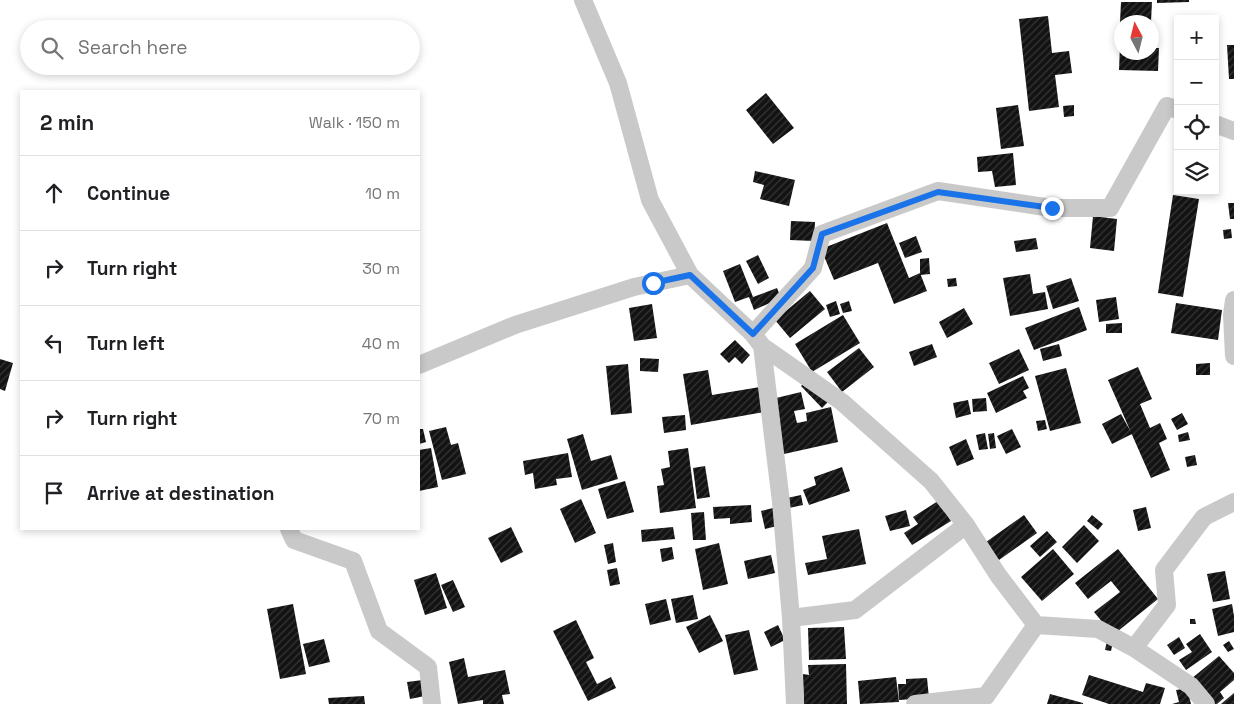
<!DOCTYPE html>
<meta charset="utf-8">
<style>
:root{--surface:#fff;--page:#f6f6f6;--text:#202124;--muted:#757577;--line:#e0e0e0}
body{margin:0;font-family:"Space Grotesk",sans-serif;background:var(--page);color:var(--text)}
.controls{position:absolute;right:15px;top:15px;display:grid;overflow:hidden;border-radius:0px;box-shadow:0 2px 8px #0003}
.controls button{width:45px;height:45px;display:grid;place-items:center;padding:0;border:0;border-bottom:1px solid var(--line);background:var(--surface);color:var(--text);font:25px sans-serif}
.compass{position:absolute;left:1114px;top:15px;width:45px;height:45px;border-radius:50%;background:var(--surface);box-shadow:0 2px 8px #0003;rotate:353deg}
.stop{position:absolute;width:15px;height:15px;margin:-11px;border:4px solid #1a73e8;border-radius:50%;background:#fff}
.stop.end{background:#1a73e8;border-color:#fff;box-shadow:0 1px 5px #0008}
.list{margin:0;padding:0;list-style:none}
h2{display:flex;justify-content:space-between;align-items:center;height:65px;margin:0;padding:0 20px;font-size:21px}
h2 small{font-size:16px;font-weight:400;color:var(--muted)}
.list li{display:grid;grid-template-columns:32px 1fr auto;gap:15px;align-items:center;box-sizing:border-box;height:75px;padding:0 20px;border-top:1px solid var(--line)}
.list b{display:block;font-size:19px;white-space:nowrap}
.list em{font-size:16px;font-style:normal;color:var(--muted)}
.icon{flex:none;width:28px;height:28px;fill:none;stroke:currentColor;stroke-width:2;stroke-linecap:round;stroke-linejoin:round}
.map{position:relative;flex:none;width:1234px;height:704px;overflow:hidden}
.search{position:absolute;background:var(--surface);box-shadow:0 2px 8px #0003;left:20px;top:20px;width:400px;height:55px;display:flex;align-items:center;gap:12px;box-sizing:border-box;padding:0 18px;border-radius:28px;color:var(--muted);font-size:19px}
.panel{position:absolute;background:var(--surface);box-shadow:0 2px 8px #0003;left:20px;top:90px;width:400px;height:440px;border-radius:0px}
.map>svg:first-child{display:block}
</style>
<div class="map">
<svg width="1234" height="704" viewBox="0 0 1234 704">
<defs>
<pattern id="building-hatch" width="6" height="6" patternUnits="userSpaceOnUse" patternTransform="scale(1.25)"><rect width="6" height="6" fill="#131313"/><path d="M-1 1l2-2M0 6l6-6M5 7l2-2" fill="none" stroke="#363636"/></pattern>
</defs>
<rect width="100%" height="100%" fill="#fff"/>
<path fill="url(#building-hatch)" d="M1157 0H1189V2L1157 3Z
M1121 2H1152L1151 22H1120Z
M1048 16 1052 53 1069 51 1072 73 1055 75 1059 107 1029 111 1019 19Z
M1120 45H1122V52H1152V48H1159L1158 71 1119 70Z
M1227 45H1234V79H1229Z
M766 93 794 128 773 144 746 110Z
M1018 105 1024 146 1001 149 996 108Z
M1074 105V116L1064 117 1063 106Z
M1013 153 1016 185 995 187 992 171 978 172 977 157Z
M755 171 795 180 789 206 760 199 764 185 753 182Z
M1173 195 1199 199 1183 297 1158 293Z
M1228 203H1234V219H1230Z
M1093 216 1117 219 1114 251 1090 248Z
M791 221 815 222 814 241 790 240Z
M887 223 909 278 920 273 927 291 894 304 878 263 834 280 821 249Z
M1231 229 1232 238 1224 239 1223 230Z
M916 236 922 252 905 258 899 243Z
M1036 238 1038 249 1016 252 1014 241Z
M758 255 769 278 758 284 746 261Z
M929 258 930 274 920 275V259Z
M740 264 753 297 777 288 781 298 754 310 749 297 735 302 723 271Z
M1030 274 1033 294 1045 292 1048 309 1010 316 1003 278Z
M956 278 957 286 948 287 947 279Z
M1071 278 1079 301 1053 309 1046 286Z
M810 291 825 309 790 338 775 320Z
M1116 297 1119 319 1099 322 1096 300Z
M836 301 840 314 830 317 826 305Z
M849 301 852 311 843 313 840 304Z
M1176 303 1222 310 1218 340 1171 333Z
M652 304 657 338 634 341 629 308Z
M1079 307 1087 330 1034 350 1025 328Z
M964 308 973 324 947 338 939 322Z
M843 315 860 343 812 372 795 344Z
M1122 323V333H1106V324Z
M735 340 750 355 742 364 735 357 729 363 720 354Z
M932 344 937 357 914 366 909 352Z
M1059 344 1062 356 1043 361 1040 349Z
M859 348 874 367 842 392 827 372Z
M1019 349 1029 370 999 384 989 363Z
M640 358 659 359 658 372 640 371Z
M0 359 13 363 5 391 0 389Z
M1210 363V375H1196V364Z
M628 364 632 413 611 415 606 366Z
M1138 367 1152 399 1140 404 1150 428 1160 423 1167 439 1159 443 1170 470 1151 478 1108 380Z
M1066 368 1081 423 1050 431 1035 376Z
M708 370 712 395 760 387 764 412 691 425 683 374Z
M1023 376 1029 388 1023 391 1027 398 996 413 987 393Z
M808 379 829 401 822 408 801 386Z
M801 392 805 409 794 411 797 423 807 421 806 413 831 407 838 442 784 454 772 399Z
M986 398 987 411 973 412 972 399Z
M968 400 971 414 956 418 953 403Z
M1182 413 1188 424 1177 430 1171 419Z
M1121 414 1132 434 1112 444 1102 424Z
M685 415 686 430 664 433 662 417Z
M1045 420 1047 429 1038 431 1036 421Z
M446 427 451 445 458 443 466 474 442 480 429 431Z
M419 429H423L426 442 419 444Z
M1012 429 1021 447 1006 454 997 436Z
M1188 432 1190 440 1179 442 1178 435Z
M985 433 988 449 979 450 976 435Z
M994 433 996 448 990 449 988 434Z
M583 434 591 461 611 455 618 479 582 490 567 439Z
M966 439 974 459 957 466 949 447Z
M431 448 438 487 419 491V450Z
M688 448 696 508 660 513 657 486 664 485 661 469 670 467 668 451Z
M568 453 572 477 556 479 557 485 535 489 533 473 525 475 523 461Z
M1195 455 1197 465 1187 467 1185 457Z
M705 466 710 497 697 499 693 468Z
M842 467 850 491 809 505 803 490 816 485 814 477Z
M625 481 634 512 607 519 598 489Z
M801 495 803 505 789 508 787 498Z
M581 499 596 533 575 543 560 509Z
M938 501 951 521 912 545 904 533 918 524 913 517Z
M751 505 752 522 730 524V518L714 519 713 507Z
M777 507 781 525 765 529 761 511Z
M1146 507 1151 528 1138 531 1133 510Z
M906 510 910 526 890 531 885 516Z
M704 512 706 540H693L691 513Z
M1024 515 1037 533 999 560 986 542Z
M1092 515 1103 524 1098 530 1087 521Z
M1084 525 1099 541 1077 563 1062 547Z
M511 527 523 552 501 563 488 538Z
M673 527 675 539 642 542 641 530Z
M859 529 866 564 808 575 805 563 827 559 822 536Z
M1047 531 1057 542 1040 557 1030 546Z
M613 543 616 562 608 564 604 545Z
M719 543 728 584 703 590 695 549Z
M672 547 674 559 662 562 660 549Z
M1053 549 1074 574 1042 601 1021 577Z
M1118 549 1158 599 1113 635 1094 612 1120 592 1111 581 1088 599 1075 583Z
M771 555 775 573 748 579 744 561Z
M617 568 620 584 610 586 607 570Z
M1225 571 1230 599 1213 602 1207 574Z
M436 573 447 608 425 615 414 580Z
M453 580 465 607 453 612 441 585Z
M693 595 698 619 676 623 671 599Z
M666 599 671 620 650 625 645 604Z
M293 604 306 674 280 679 267 609Z
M1232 604 1234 616V632L1218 636 1212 609Z
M710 615 723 641 699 653 686 627Z
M1190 619H1195L1196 624H1190Z
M576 620 594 658 586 662 597 684 611 677 616 688 588 701 553 631Z
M778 625 785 640 771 647 764 632Z
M844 627 846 659 809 660 808 628Z
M749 630 758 670 734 675 725 635Z
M1200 634 1212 652 1186 670 1179 660 1192 652 1186 644Z
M1179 637 1185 648 1174 655 1167 645Z
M324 639 330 662 309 667 303 644Z
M1107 641 1113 642 1111 651 1105 650Z
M1229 641 1234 649 1228 652 1223 645Z
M1219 656 1234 673V680L1220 692 1224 698 1217 704H1213L1191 679Z
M464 658 468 677 505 670 510 694 502 695 504 704H483V700L458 704 449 662Z
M846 664 847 704H804L803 674 809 675 808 665Z
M1089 675 1143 692 1146 683 1165 688 1160 704H1109L1082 695Z
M896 677 899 702 860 704 858 681Z
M927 678 929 698 899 700 898 684H906V679Z
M423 680 425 696 410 699 407 682Z
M1187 688 1191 704H1172L1179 702 1176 690Z
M1234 693V704H1221Z
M1050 694 1083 703V704H1047Z
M364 696 365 704H329L328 698Z"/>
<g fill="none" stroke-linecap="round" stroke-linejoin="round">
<path stroke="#c9c9c9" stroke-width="18" d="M583 0 618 83 650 200 690 275 753 334 762 346 842 402 931 481 966 525 998 575 1036 625 1098 629 1134 648 1191 686 1206 704
M1215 124 1234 131
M1234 300 1232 315 1234 356
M753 334 813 268 822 234 938 191 1052 208H1110L1167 106 1178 110
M762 346 781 502 791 618 795 704
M419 365 515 325 634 287 690 275
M289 529 294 540 353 561 379 631 428 667 432 704
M791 618 855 610 966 525
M1134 648 1167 605 1164 570 1204 517 1234 502
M915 704 986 696 1036 625"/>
</g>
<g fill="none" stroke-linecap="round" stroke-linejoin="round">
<path stroke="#1a73e8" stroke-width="6" d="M653 283 690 275 753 334 813 268 822 234 938 192 1052 208"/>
</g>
</svg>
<div class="controls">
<button>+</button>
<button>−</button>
<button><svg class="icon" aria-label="locate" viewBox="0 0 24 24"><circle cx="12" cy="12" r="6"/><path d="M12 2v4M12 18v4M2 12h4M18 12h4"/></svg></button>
<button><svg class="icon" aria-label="layers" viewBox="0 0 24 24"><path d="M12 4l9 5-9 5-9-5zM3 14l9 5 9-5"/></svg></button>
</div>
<svg class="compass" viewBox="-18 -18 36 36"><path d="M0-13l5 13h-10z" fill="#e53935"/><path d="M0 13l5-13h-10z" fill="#757577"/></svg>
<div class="stop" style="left:653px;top:283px"></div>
<div class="stop end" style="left:1052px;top:208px"></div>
<div class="search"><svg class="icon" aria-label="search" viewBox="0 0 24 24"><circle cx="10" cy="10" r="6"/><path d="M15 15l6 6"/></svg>Search here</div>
<section class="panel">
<h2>2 min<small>Walk · 150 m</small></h2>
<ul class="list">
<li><svg class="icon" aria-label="ahead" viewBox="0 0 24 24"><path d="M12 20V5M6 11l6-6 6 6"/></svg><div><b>Continue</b></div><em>10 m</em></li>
<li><svg class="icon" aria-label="right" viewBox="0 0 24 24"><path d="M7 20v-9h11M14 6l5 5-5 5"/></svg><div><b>Turn right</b></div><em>30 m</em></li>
<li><svg class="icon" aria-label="left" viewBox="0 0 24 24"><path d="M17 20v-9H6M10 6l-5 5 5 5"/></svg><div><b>Turn left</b></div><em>40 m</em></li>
<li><svg class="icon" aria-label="right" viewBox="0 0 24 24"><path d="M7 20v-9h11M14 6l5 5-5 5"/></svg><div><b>Turn right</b></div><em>70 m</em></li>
<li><svg class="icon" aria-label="arrive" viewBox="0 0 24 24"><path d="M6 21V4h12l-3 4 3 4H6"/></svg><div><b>Arrive at destination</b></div></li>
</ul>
</section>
</div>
